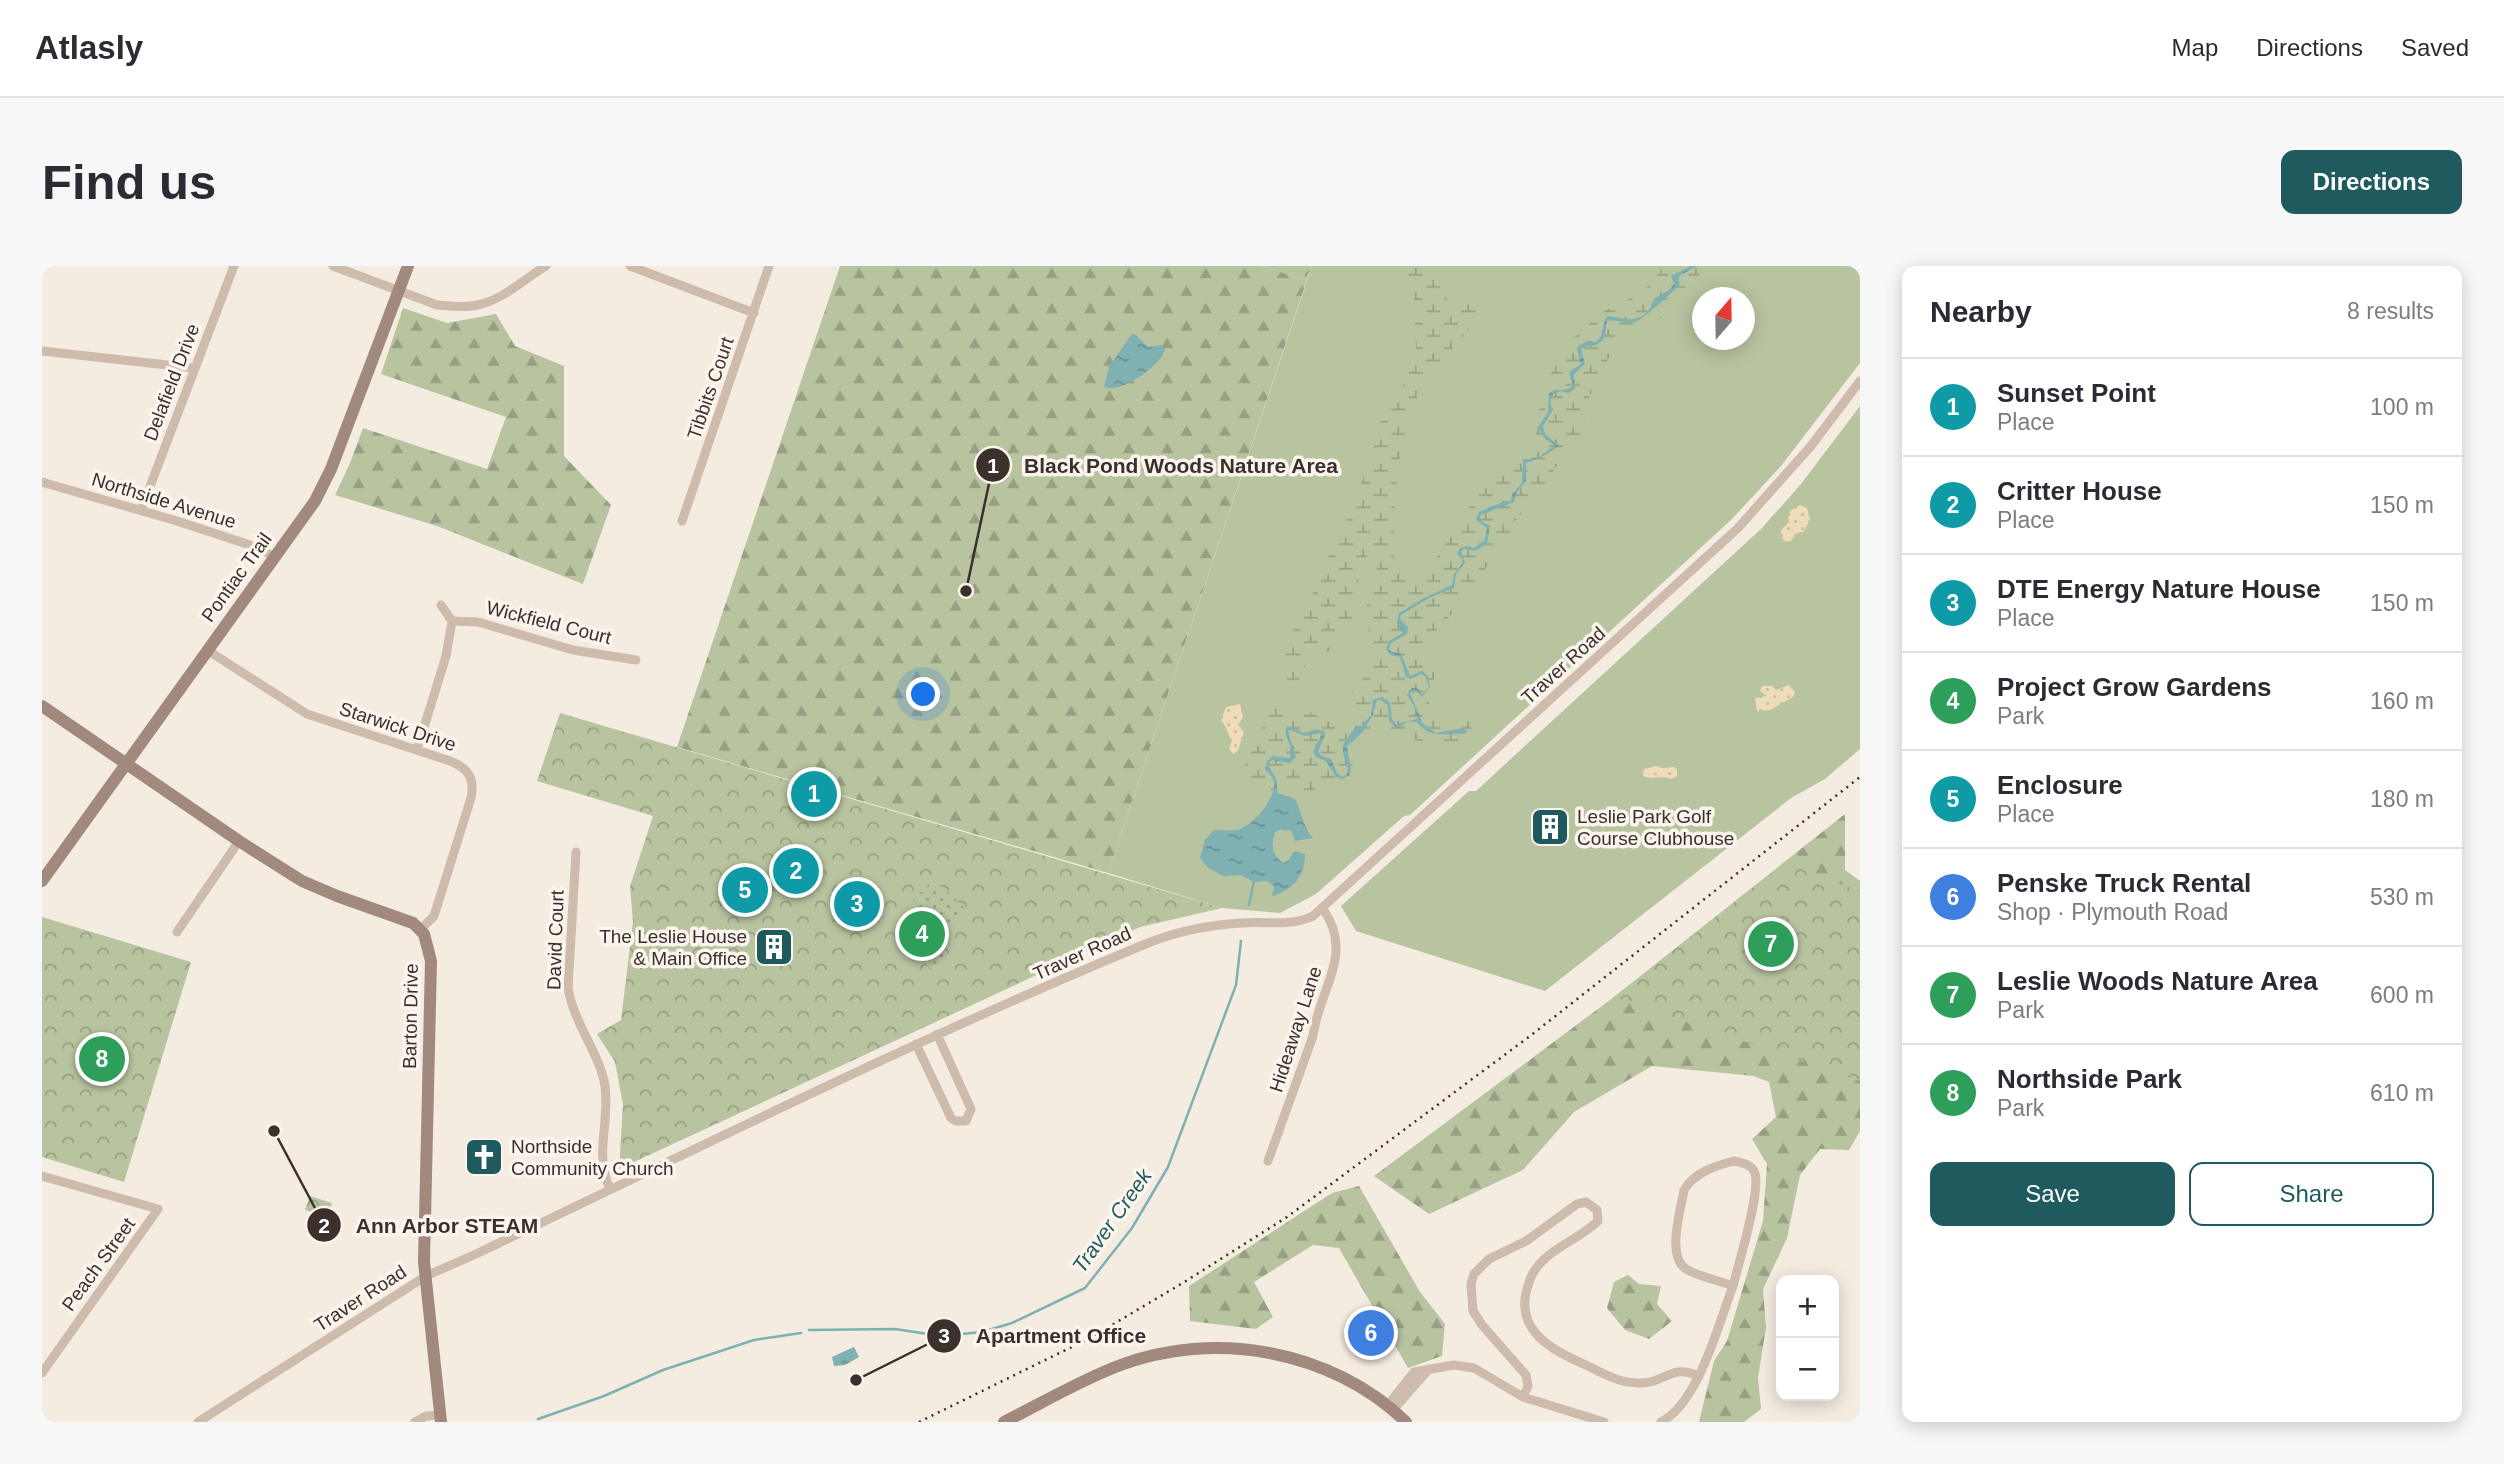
<!DOCTYPE html>
<meta charset="utf-8">
<style>
:root{--surface:#fff;--page:#f7f7f7;--text:#2b2b33;--muted:#7c7c81;--line:#e1e1e2;--accent:#1f5a5e}
body{margin:0;font-family:Helvetica,sans-serif;background:var(--page);color:var(--text)}
.controls{position:absolute;right:21px;bottom:21px;display:grid;overflow:hidden;border-radius:14px;box-shadow:0 4px 18px #0003}
.controls button{width:63px;height:63px;display:grid;place-items:center;padding:0;border:0;border-bottom:2px solid var(--line);background:var(--surface);color:var(--text);font:35px sans-serif}
.compass{position:absolute;left:1650px;top:21px;width:63px;height:63px;border-radius:50%;background:var(--surface);box-shadow:0 4px 18px #0003;rotate:20deg}
.you{position:absolute;left:882px;top:429px;width:24px;height:24px;margin:-18px;border:5px solid #fff;border-radius:50%;background:#1a73e8;box-shadow:0 0 0 10px #1a73e833}
.badge{display:grid;place-items:center;width:46px;height:46px;border-radius:50%;background:var(--accent);color:#fff;font-size:23px;font-weight:700}
.pin{position:absolute;translate:-50% -50%;border:4px solid #fff;box-shadow:0 2px 7px #0006}
.list{margin:0;padding:0;list-style:none}
h2{display:flex;justify-content:space-between;align-items:center;height:91px;margin:0;padding:0 28px;font-size:30px}
h2 small{font-size:23px;font-weight:400;color:var(--muted)}
.list li{display:grid;grid-template-columns:46px 1fr auto;gap:21px;align-items:center;box-sizing:border-box;height:98px;padding:0 28px;border-top:2px solid var(--line)}
.list b{display:block;font-size:26px;white-space:nowrap}
.list p{margin:0;font-size:23px;white-space:nowrap;color:var(--muted)}
.list em{font-size:23px;font-style:normal;color:var(--muted)}
.actions{display:flex;gap:14px;padding:21px 28px}
.actions a{flex:1;padding:16px 0;border:2px solid var(--accent);border-radius:14px;text-align:center;font-size:24px;color:var(--accent)}
.actions .main{background:var(--accent);color:#fff}
.map{position:relative;flex:none;width:1818px;height:1156px;overflow:hidden;border-radius:14px}
header{display:flex;align-items:center;gap:42px;box-sizing:border-box;height:98px;padding:0 35px;background:var(--surface);border-bottom:2px solid var(--line)}
header strong{font-size:33px}
nav{display:flex;gap:38px;margin-inline-start:auto;font-size:24px}
.intro{display:flex;align-items:center;justify-content:space-between;box-sizing:border-box;height:168px;padding:0 42px}
h1{margin:0;font-size:49px}
.button{padding:18px 32px;border-radius:14px;background:var(--accent);color:#fff;font-size:24px;font-weight:700}
main{display:flex;gap:42px;padding:0 42px}
aside{flex:1;background:var(--surface);border-radius:14px;box-shadow:0 4px 18px #0003}
.map>svg:first-child{display:block}
</style>
<header>
<strong>Atlasly</strong>
<nav><a>Map</a><a>Directions</a><a>Saved</a></nav>
</header>
<div class="intro"><h1>Find us</h1><a class="button">Directions</a></div>
<main>
<div class="map">
<svg width="1818" height="1156" viewBox="0 0 1818 1156">
<defs>
<pattern id="forest-firs" width="22" height="20" patternUnits="userSpaceOnUse" patternTransform="scale(1.75)"><rect width="22" height="20" fill="#b8c4a0"/><path d="M5 1l3.5 6h-7zM16 11l3.5 6h-7z" fill="#97a083"/></pattern>
<pattern id="wetland-marsh" width="20" height="14" patternUnits="userSpaceOnUse" patternTransform="scale(1.75)"><rect width="20" height="14" fill="#b8c4a0"/><path d="M1 5h8M5 5V1M11 12h8M15 12V8" fill="none" stroke="#97a083"/></pattern>
<pattern id="sand-dots" width="8" height="8" patternUnits="userSpaceOnUse" patternTransform="scale(1.75)"><rect width="8" height="8" fill="#efdcb8"/><path d="M2 2h.1M6 6h.1" fill="none" stroke="#cebd9e" stroke-width="1.8" stroke-linecap="round"/></pattern>
<pattern id="park-crowns" width="20" height="18" patternUnits="userSpaceOnUse" patternTransform="scale(1.75)"><rect width="20" height="18" fill="#b8c4a0"/><path d="M2 6a3 3 0 1 1 6 0M12 15a3 3 0 1 1 6 0" fill="none" stroke="#97a083"/></pattern>
<pattern id="garden-dots" width="8" height="8" patternUnits="userSpaceOnUse" patternTransform="scale(1.75)"><rect width="8" height="8" fill="#b8c4a0"/><path d="M2 2h.1M6 6h.1" fill="none" stroke="#97a083" stroke-width="1.8" stroke-linecap="round"/></pattern>
<pattern id="water-ripples" width="26" height="14" patternUnits="userSpaceOnUse" patternTransform="scale(1.75)"><rect width="26" height="14" fill="#7fb0b2"/><path d="M2 4q2-2 4 0t4 0M15 11q2-2 4 0t4 0" fill="none" stroke="#699091"/></pattern>
</defs>
<rect width="100%" height="100%" fill="#f4ebe1"/>
<path fill="#b8c4a0" fill-rule="evenodd" d="M1270 0H1818V97L1739 200 1690 253 1368 549 1362 550 1274 628 1238 647 1180 642 1066 607ZM1660 32H1702V74H1660Z
M1818 140V483L1783 513 1749 532 1503 725 1314 665 1299 640 1427 525H1434L1719 263 1759 218Z"/>
<path fill="url(#forest-firs)" d="M798 0H1220L1265 14 1066 607 635 481Z
M361 42 405 57 454 48 473 80 522 100V190L569 239 541 318 395 260 293 229 308 197 321 162 445 203 464 151 339 108Z
M1803 548V604L1818 615V865L1807 884 1778 883 1758 909 1745 972 1721 1023 1724 1061 1716 1112 1719 1143 1702 1156H1657L1672 1095 1685 1075 1721 955 1725 898 1710 873 1734 851 1727 816 1712 810 1610 800 1532 846 1481 904 1387 948 1332 910 1572 731Z
M1317 920 1378 1026 1403 1058 1400 1090 1366 1102 1297 982 1271 979 1212 1016 1231 1051 1214 1063 1148 1055 1147 1020 1290 927Z
M1586 1009 1597 1018 1619 1020 1615 1038 1630 1055 1607 1073 1583 1064 1565 1042 1572 1016Z"/>
<path fill="url(#wetland-marsh)" d="M1360 0H1390L1392 13 1405 28V46L1431 36 1440 47C1421 72 1399 94 1382 119 1353 162 1352 243 1352 294L1359 303 1375 314 1385 306 1452 204 1473 191 1499 181 1501 177 1494 168 1491 151 1499 141 1502 125 1508 109 1529 74 1562 45 1601 26 1622 0H1664L1645 25 1637 31 1622 50 1576 77 1555 111 1546 135 1541 163 1530 184 1513 202 1505 218 1491 232 1470 260 1466 271 1450 285 1444 302 1424 332 1375 386 1377 392 1393 406C1391 426 1376 450 1403 458L1420 454 1427 456 1432 468 1426 475 1407 483 1359 470 1336 455 1329 463V469C1313 486 1312 484 1312 507L1304 515C1279 515 1288 510 1266 529L1236 521 1233 527H1229V520L1201 509V507C1207 482 1221 463 1230 440L1236 438 1259 442 1286 455 1315 452 1321 456 1326 450 1308 442 1307 429 1331 401 1337 390C1319 361 1321 325 1339 295L1334 282 1319 296 1309 360 1285 387 1269 388 1257 414 1249 418 1242 410 1245 374 1262 348 1291 280 1308 247 1327 196 1340 152 1347 138 1358 129 1367 102 1374 91V76L1365 69 1370 60 1379 53Z"/>
<path fill="url(#sand-dots)" d="M1758 239 1765 242 1768 254 1762 265 1754 268 1748 276C1740 276 1739 271 1739 264L1747 256 1746 251 1748 245Z
M1747 419 1753 426 1751 431 1728 444 1715 445 1713 432 1725 430 1718 425 1720 420H1730L1734 424Z
M1198 438 1201 451 1196 459 1202 466 1196 484 1192 488 1187 483 1190 474C1185 468 1185 461 1179 454L1184 441Z
M1614 500 1621 502 1632 501 1635 504V510L1629 513C1618 509 1608 514 1601 510L1602 503Z"/>
<path fill="url(#park-crowns)" d="M1220 0H1270L1265 14Z
M518 447 1180 642 1098 661 577 903 581 838 573 796 555 768 579 754 591 656 588 620 611 550 495 515Z
M1742 597 1818 625V815L1572 731Z
M0 651 149 696 82 916 0 891Z
M268 930 290 937 286 951 263 944Z"/>
<path fill="url(#garden-dots)" d="M891 613 923 642 890 677 905 691 892 705 872 687 877 682 850 658Z"/>
<path fill="url(#water-ripples)" d="M1649 0H1655L1637 10V19C1630 27 1601 53 1593 56 1584 59 1574 53 1565 55 1564 60 1564 68 1561 73 1557 81 1546 78 1539 83L1543 98 1532 108 1533 123 1526 127 1519 125 1511 128 1508 136 1511 144 1501 160 1503 168 1517 180C1504 189 1499 192 1484 197V215L1475 226 1472 236 1439 249 1437 254 1448 260 1445 277 1434 285 1422 283 1419 285 1423 297 1414 308 1412 322 1387 332 1359 349 1358 353 1366 361 1365 368 1349 377 1347 383 1350 386 1359 388 1368 410 1380 405 1386 410 1388 421 1380 431 1373 424 1368 427 1381 458 1394 467 1421 462 1425 466 1422 468C1404 467 1386 473 1375 456L1366 455 1360 460 1354 461 1347 455 1346 440 1339 434H1335L1331 449 1320 467 1305 480 1309 504 1307 510 1299 513 1294 511 1284 495 1274 491 1272 487 1273 480 1278 473 1279 467 1263 470 1249 464 1246 465 1254 491 1248 497 1230 494 1226 499 1235 515V527C1240 529 1248 530 1252 533 1258 537 1260 561 1271 572L1253 575 1249 564 1242 565 1239 563 1233 566C1229 579 1229 588 1241 597L1246 595 1252 585 1263 588C1263 610 1251 624 1230 630L1232 621 1226 615 1212 616 1199 609 1182 610 1166 602 1158 592 1163 574 1172 564C1179 564 1188 565 1195 564 1210 560 1233 534 1232 518 1232 512 1226 507 1223 503L1225 495 1231 490 1248 492V480L1243 466 1245 462 1250 461 1262 467 1275 463 1282 465 1283 469 1276 486 1280 490 1289 493 1295 507 1300 511 1305 508 1306 504C1298 476 1298 484 1314 460H1319L1329 449 1331 434 1340 431 1348 437 1350 453 1354 458 1375 453 1374 444 1365 429 1370 422H1375L1380 428 1387 422 1384 411 1379 408 1369 413 1364 411 1358 391 1349 389 1344 383 1347 375 1361 367 1355 357 1357 347 1382 332 1410 319 1412 308 1420 298V293L1415 288 1418 282 1425 280 1432 282 1443 274 1445 262 1434 254 1437 246 1463 235H1469L1470 228 1480 217 1481 193H1494L1513 179 1503 173 1496 161 1506 146 1507 127C1515 121 1524 127 1531 120L1527 106 1539 98 1535 84 1536 80 1545 75 1554 76 1559 70 1563 53 1566 50C1581 53 1598 58 1608 42 1612 35 1609 37 1614 32 1621 26 1628 26 1632 18L1629 10Z
M1090 68 1094 69 1106 81 1119 79 1123 82C1121 99 1079 128 1062 121L1067 101Z
M812 1081 817 1091 803 1099 792 1100 790 1091Z"/>
<g fill="none" stroke-linecap="round" stroke-linejoin="round">
<path stroke="#7fb0b2" stroke-width="2.5" d="M1207 639 1212 615
M767 1064 853 1063 899 1070 940 1066 970 1057 1043 1022 1090 962 1126 901 1194 719 1199 675
M496 1153 562 1130 621 1104 712 1074 759 1067"/>
<path stroke="#cdbbac" stroke-width="9" d="M291 0 395 39C408 40 422 42 435 39 461 34 482 13 504 0
M588 0 712 47
M0 85 152 102
M0 216 135 255 217 282 232 291
M99 244 192 0
M640 255 727 0
M399 339 410 355
M165 384 265 448 408 495C426 502 433 512 429 532L392 650 379 663
M375 484 404 390 410 355 436 356 531 384 594 394
M534 586 526 722C532 758 558 788 563 820 568 857 552 888 568 923
M135 666 197 575
M874 778 909 852 914 855H924L929 843 895 768
M1226 895 1271 770C1277 723 1313 688 1281 643
M1692 895C1700 897 1708 898 1712 905 1721 920 1696 999 1691 1020 1676 1014 1657 1011 1644 1003 1624 990 1639 943 1642 924 1653 906 1673 900 1692 895Z
M0 910 116 943 0 1107
M1481 1131 1486 1120 1484 1109 1440 1059 1431 1045 1429 1018 1432 1008 1447 993 1484 975 1535 938 1544 936 1555 944 1556 955C1537 974 1502 984 1490 1009 1466 1061 1505 1082 1546 1100 1562 1108 1578 1117 1596 1117 1624 1118 1627 1097 1657 1110
M1345 1140 1372 1106 1412 1099 1432 1102 1481 1131 1562 1156
M1351 1144 1387 1103
M156 1156 384 1010 434 988C657 882 878 771 1106 677 1136 665 1167 659 1199 657 1223 655 1249 661 1271 650L1696 262 1769 180 1818 115
M373 1156 384 1150 399 1149
M1619 1156C1657 1136 1676 1059 1691 1020"/>
<path stroke="#a18a7d" stroke-width="12" d="M0 440 197 575 260 615 295 630 371 657 382 668 389 695 382 996 399 1156
M0 615 273 235 289 203 366 0
M962 1156C1000 1137 1037 1115 1076 1100 1172 1063 1290 1084 1364 1156"/>
<path stroke="#3b302b" stroke-width="2.5" stroke-dasharray="2 5" stroke-linecap="butt" d="M877 1156 1048 1072 1144 1015 1245 951 1488 770 1818 511"/>
</g>
<defs>
<symbol id="building-square" viewBox="-11 -11 22 22"><rect x="-9" y="-9" width="18" height="18" rx="4" fill="#1f5a5e" stroke="#fbf5ee"/><path d="M-4-6H4V6H1V3H-1V6H-4ZM-2.5-4.3h1.7v1.8h-1.7ZM.8-4.3h1.7v1.8H.8ZM-2.5-1h1.7V.8h-1.7ZM.8-1h1.7V.8H.8Z" fill="#fff"/></symbol>
<symbol id="church-square" viewBox="-11 -11 22 22"><rect x="-9" y="-9" width="18" height="18" rx="4" fill="#1f5a5e" stroke="#fbf5ee"/><path d="M-1.2-6h2.4v3.5h3.3v2.4h-3.3V6h-2.4V-.1h-3.3v-2.4h3.3Z" fill="#fff"/></symbol>
</defs>
<g fill-rule="evenodd">
<use href="#building-square" x="1486" y="539" width="44" height="44"/>
<use href="#building-square" x="710" y="659" width="44" height="44"/>
<use href="#church-square" x="420" y="869" width="44" height="44"/>
</g>
<g text-anchor="middle" stroke-width="7" stroke-linejoin="round" paint-order="stroke">
<g font-size="19" fill="#3b302b" stroke="#fbf5ee">
<text transform="translate(129 116) rotate(-69)" y="7">Delafield Drive</text>
<text transform="translate(668 122) rotate(-71)" y="7">Tibbits Court</text>
<text transform="translate(122 234) rotate(17)" y="7">Northside Avenue</text>
<text transform="translate(194 311) rotate(-54)" y="7">Pontiac Trail</text>
<text transform="translate(507 356) rotate(14)" y="7">Wickfield Court</text>
<text transform="translate(1521 399) rotate(-42)" y="7">Traver Road</text>
<text transform="translate(356 460) rotate(18)" y="7">Starwick Drive</text>
<text transform="translate(513 674) rotate(-88)" y="7">David Court</text>
<text transform="translate(1040 687) rotate(-24)" y="7">Traver Road</text>
<text transform="translate(368 750) rotate(-89)" y="7">Barton Drive</text>
<text transform="translate(1253 763) rotate(-72)" y="7">Hideaway Lane</text>
<text transform="translate(56 998) rotate(-54)" y="7">Peach Street</text>
<text transform="translate(318 1032) rotate(-33)" y="7">Traver Road</text>
</g>
<g font-size="19" fill="#3b302b" stroke="#fbf5ee" text-anchor="start">
<text x="1535" y="557">Leslie Park Golf<tspan x="1535" dy="22">Course Clubhouse</tspan></text>
<text x="705" y="677" text-anchor="end">The Leslie House<tspan x="705" dy="22">&amp; Main Office</tspan></text>
<text x="469" y="887">Northside<tspan x="469" dy="22">Community Church</tspan></text>
</g>
<g font-size="21" font-style="italic" fill="#1f5a5e" stroke="#fbf5ee">
<text transform="translate(1070 955) rotate(-55)" y="7">Traver Creek</text>
</g>
</g>
<path fill="none" stroke="#3b302b" stroke-width="2.5" d="M924 325L951 199M232 865L282 959M814 1114L902 1070"/>
<g fill="#3b302b" stroke="#fbf5ee" stroke-width="2.5">
<circle cx="924" cy="325" r="7"/>
<circle cx="232" cy="865" r="7"/>
<circle cx="814" cy="1114" r="7"/>
<circle cx="951" cy="199" r="18"/>
<circle cx="282" cy="959" r="18"/>
<circle cx="902" cy="1070" r="18"/>
</g>
<g font-size="21" text-anchor="middle" font-weight="bold" fill="#fff">
<text x="951" y="207">1</text>
<text x="282" y="967">2</text>
<text x="902" y="1077">3</text>
</g>
<g font-size="21" text-anchor="middle" font-weight="bold" fill="#3b302b" stroke="#fbf5ee" stroke-width="7" stroke-linejoin="round" paint-order="stroke">
<text x="1139" y="207">Black Pond Woods Nature Area</text>
<text x="405" y="967">Ann Arbor STEAM</text>
<text x="1019" y="1077">Apartment Office</text>
</g>
</svg>
<div class="controls">
<button>+</button>
<button>−</button>
</div>
<svg class="compass" viewBox="-18 -18 36 36"><path d="M0-13l5 13h-10z" fill="#e53935"/><path d="M0 13l5-13h-10z" fill="#7c7c81"/></svg>
<div class="you"></div>
<div class="pin badge" style="left:772px;top:528px;background:#0f9aa8">1</div>
<div class="pin badge" style="left:754px;top:605px;background:#0f9aa8">2</div>
<div class="pin badge" style="left:815px;top:638px;background:#0f9aa8">3</div>
<div class="pin badge" style="left:880px;top:668px;background:#2e9e5b">4</div>
<div class="pin badge" style="left:703px;top:624px;background:#0f9aa8">5</div>
<div class="pin badge" style="left:1329px;top:1067px;background:#3f7fe0">6</div>
<div class="pin badge" style="left:1729px;top:678px;background:#2e9e5b">7</div>
<div class="pin badge" style="left:60px;top:793px;background:#2e9e5b">8</div>
</div>
<aside>
<h2>Nearby<small>8 results</small></h2>
<ul class="list">
<li><span class="badge" style="background:#0f9aa8">1</span><div><b>Sunset Point</b><p>Place</p></div><em>100 m</em></li>
<li><span class="badge" style="background:#0f9aa8">2</span><div><b>Critter House</b><p>Place</p></div><em>150 m</em></li>
<li><span class="badge" style="background:#0f9aa8">3</span><div><b>DTE Energy Nature House</b><p>Place</p></div><em>150 m</em></li>
<li><span class="badge" style="background:#2e9e5b">4</span><div><b>Project Grow Gardens</b><p>Park</p></div><em>160 m</em></li>
<li><span class="badge" style="background:#0f9aa8">5</span><div><b>Enclosure</b><p>Place</p></div><em>180 m</em></li>
<li><span class="badge" style="background:#3f7fe0">6</span><div><b>Penske Truck Rental</b><p>Shop · Plymouth Road</p></div><em>530 m</em></li>
<li><span class="badge" style="background:#2e9e5b">7</span><div><b>Leslie Woods Nature Area</b><p>Park</p></div><em>600 m</em></li>
<li><span class="badge" style="background:#2e9e5b">8</span><div><b>Northside Park</b><p>Park</p></div><em>610 m</em></li>
</ul>
<div class="actions"><a class="main">Save</a><a>Share</a></div>
</aside>
</main>
